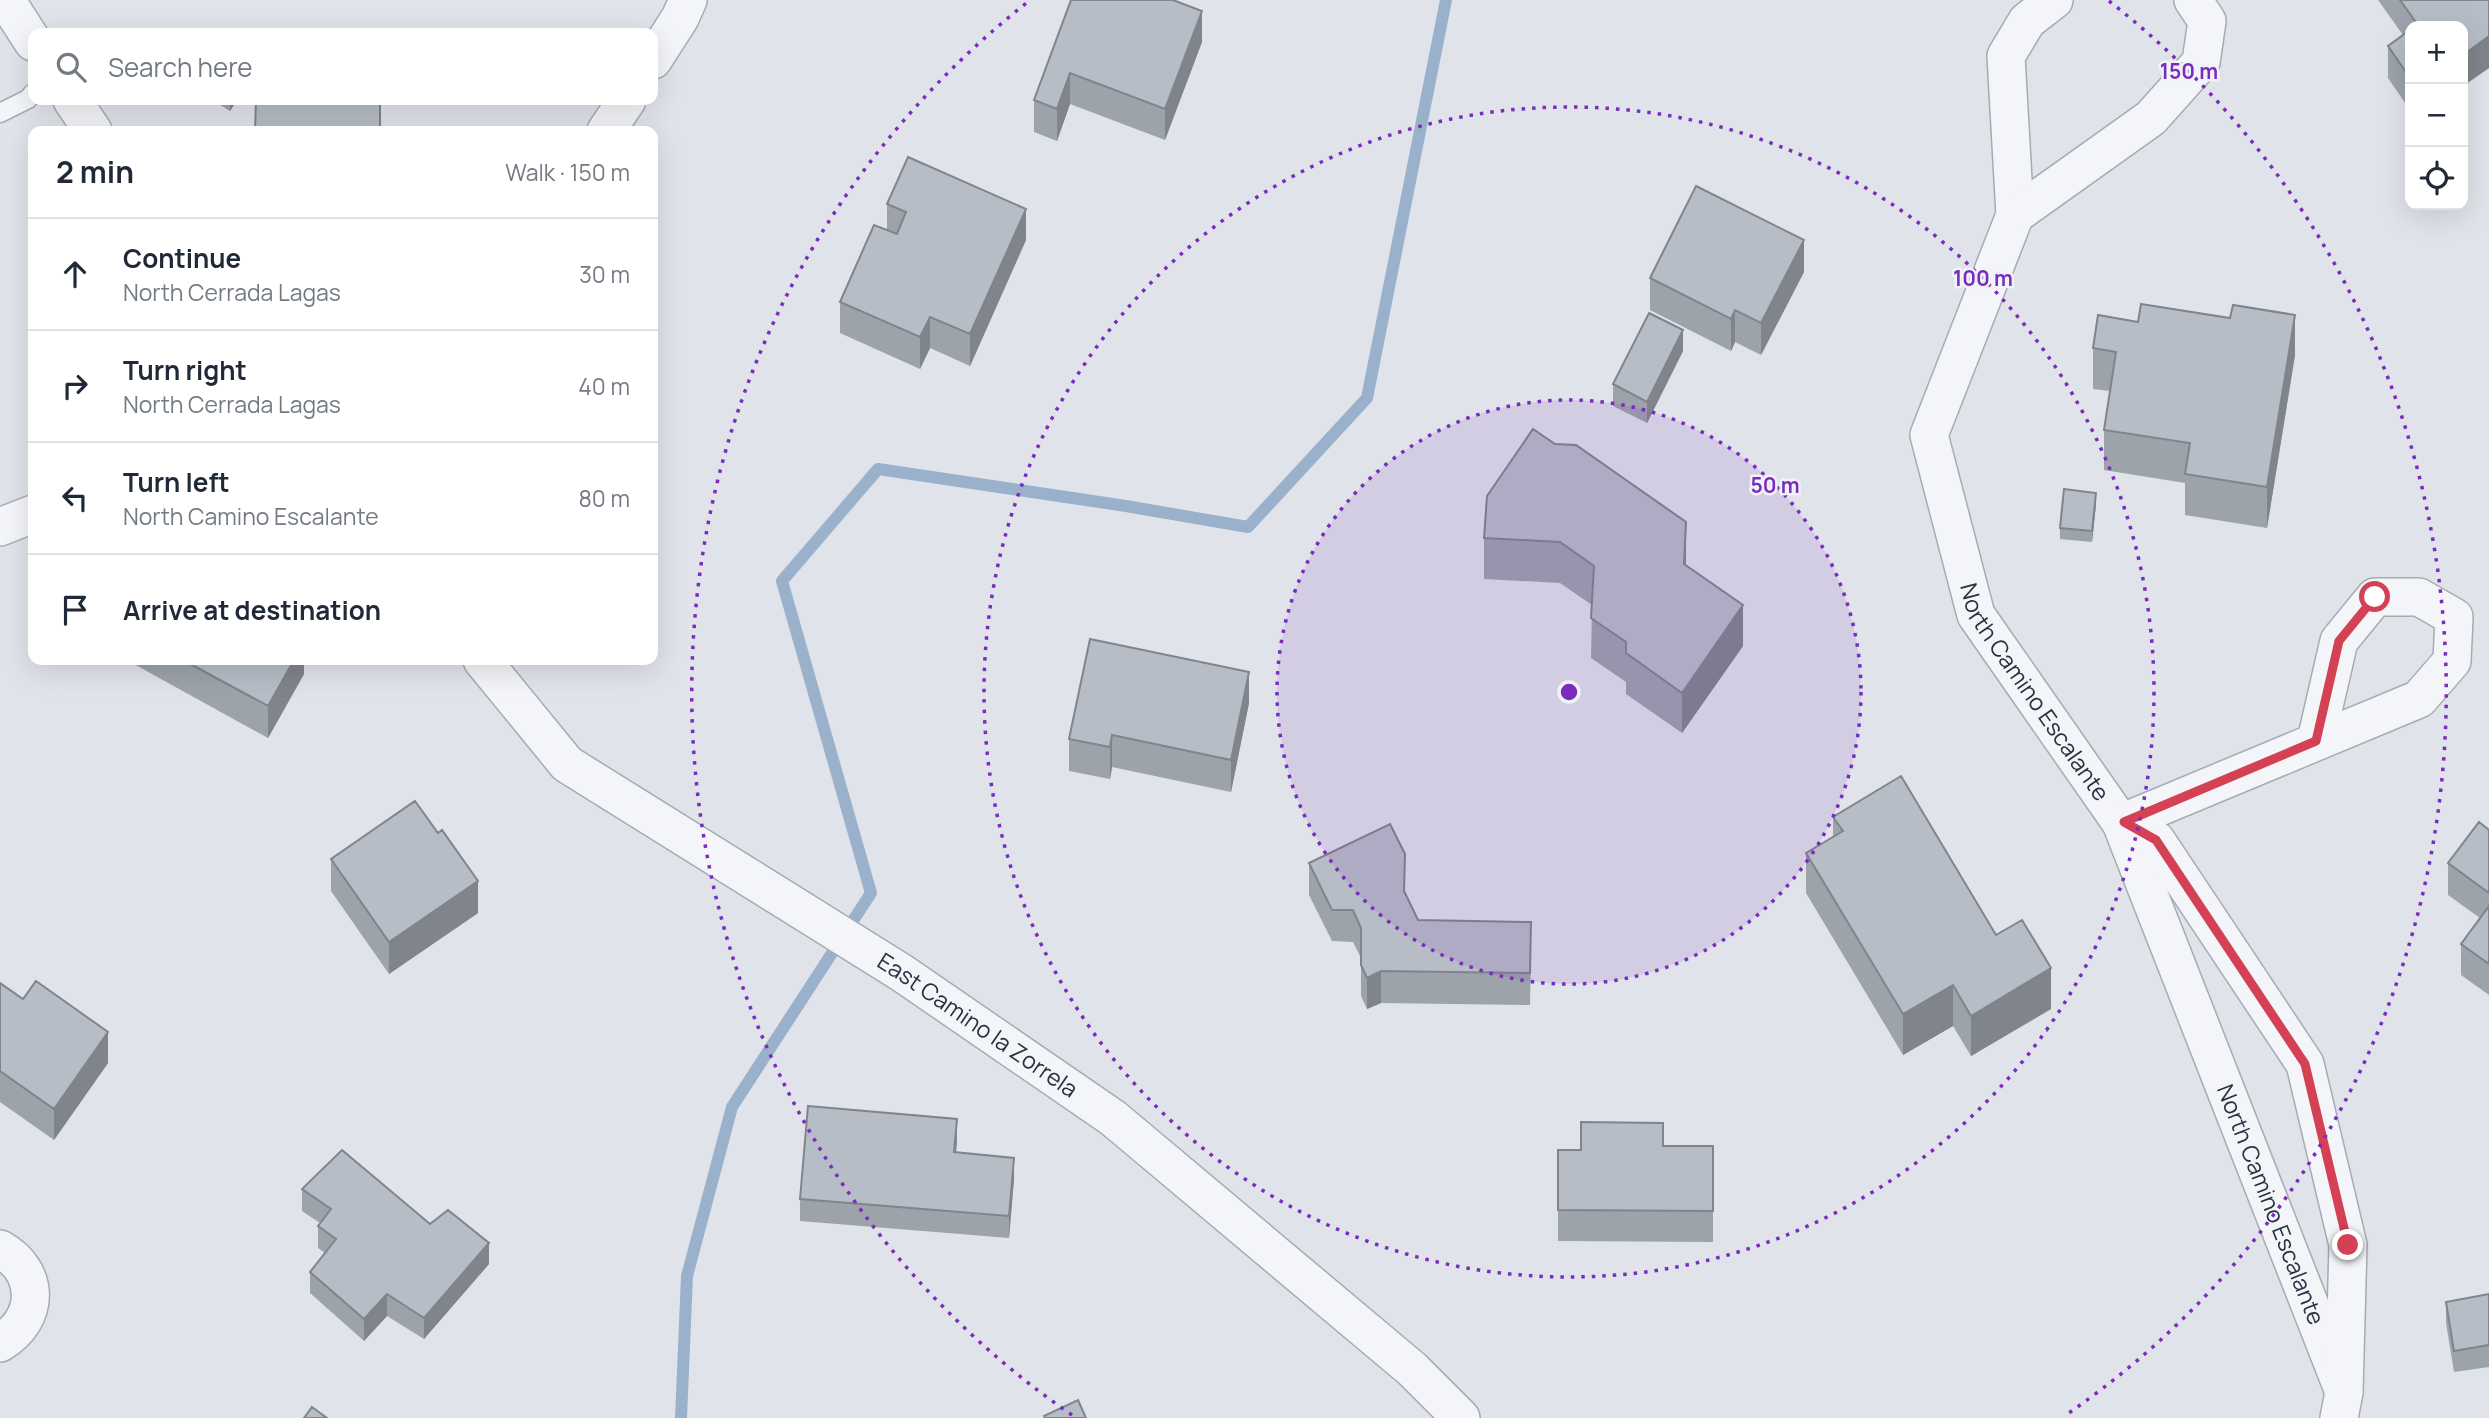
<!DOCTYPE html>
<meta charset="utf-8">
<style>
:root{--surface:#fff;--page:#f2f2f3;--text:#1f2937;--muted:#747a83;--line:#e0e1e3}
body{margin:0;font-family:Manrope,sans-serif;background:var(--page);color:var(--text)}
.controls{position:absolute;right:21px;top:21px;display:grid;overflow:hidden;border-radius:14px;box-shadow:0 7px 28px #0002}
.controls button{width:63px;height:63px;display:grid;place-items:center;padding:0;border:0;border-bottom:2px solid var(--line);background:var(--surface);color:var(--text);font:35px sans-serif}
.stop{position:absolute;width:21px;height:21px;margin:-16px;border:5px solid #d44054;border-radius:50%;background:#fff}
.stop.end{background:#d44054;border-color:#fff;box-shadow:0 2px 7px #0008}
.list{margin:0;padding:0;list-style:none}
h2{display:flex;justify-content:space-between;align-items:center;height:91px;margin:0;padding:0 28px;font-size:30px}
h2 small{font-size:23px;font-weight:400;color:var(--muted)}
.list li{display:grid;grid-template-columns:46px 1fr auto;gap:21px;align-items:center;box-sizing:border-box;height:112px;padding:0 28px;border-top:2px solid var(--line)}
.list b{display:block;font-size:26px;white-space:nowrap}
.list p{margin:0;font-size:23px;white-space:nowrap;color:var(--muted)}
.list em{font-size:23px;font-style:normal;color:var(--muted)}
.icon{flex:none;width:38px;height:38px;fill:none;stroke:currentColor;stroke-width:2;stroke-linecap:round;stroke-linejoin:round}
.map{position:relative;flex:none;width:2489px;height:1418px;overflow:hidden}
.search{position:absolute;background:var(--surface);box-shadow:0 7px 28px #0002;left:28px;top:28px;width:630px;height:77px;display:flex;align-items:center;gap:18px;box-sizing:border-box;padding:0 24px;border-radius:14px;color:var(--muted);font-size:26px}
.panel{position:absolute;background:var(--surface);box-shadow:0 7px 28px #0002;left:28px;top:126px;width:630px;height:539px;border-radius:14px}
.map>svg:first-child{display:block}
</style>
<div class="map">
<svg width="2489" height="1418" viewBox="0 0 2489 1418">
<rect width="100%" height="100%" fill="#e0e4ea"/>
<g fill="none" stroke-linecap="round" stroke-linejoin="round">
<path stroke="#9ab1cc" stroke-width="12" d="M681 1418 687 1276 732 1107 871 893 782 581 878 469 1126 506 1248 527 1367 398 1446 0"/>
<defs>
<path id="service" d="M0 113 28 99 33 93"/>
<g id="minor">
<path d="M6 0 33 42"/>
<path id="s1" d="M2054 0 2027 21 2006 56 2015 215 1929 435 1976 615 2121 823 2344 1392"/>
<path d="M653 60 680 18 688 0"/>
<path d="M72 100 93 131"/>
<path d="M606 131 627 100"/>
<path d="M2015 215 2151 118 2201 62 2207 21 2193 0"/>
<path d="M0 527 33 514"/>
<path id="s2" d="M482 660 567 764 902 973 1113 1118 1412 1369 1461 1418"/>
<path d="M2124 822 2156 840 2305 1064 2348 1245 2344 1392 2339 1418"/>
<path d="M2121 823 2419 699 2452 661 2454 617 2419 597H2375L2339 641 2316 741"/>
<path d="M0 1249C41 1272 40 1319 0 1343"/>
</g>
</defs>
<use href="#service" stroke="#a5abb4" stroke-width="21"/>
<use href="#minor" stroke="#a5abb4" stroke-width="40"/>
<use href="#service" stroke="#f3f5f8" stroke-width="18"/>
<use href="#minor" stroke="#f3f5f8" stroke-width="37"/>
</g>
<path fill="#9da3ab" d="M1071 0 1202 42 1165 140 1070 104 1057 141 1034 132V100Z
M2378 0H2489V68L2463 86V26H2410V110L2388 78V46L2403 35Z
M212 100H237L230 111Z
M887 204 1026 240 970 366 930 348 920 369 840 333V302L887 230Z
M1804 272 1761 355 1735 342 1731 351 1650 310V278Z
M2138 322 2295 355 2267 528 2185 515V483L2104 470V430L2110 391 2093 389V348Z
M1683 351 1647 423 1613 406V384Z
M1487 496 1686 566 1743 646 1682 733 1626 694V682L1591 658 1592 605 1560 583 1484 579V538Z
M2096 504 2092 542 2060 539V528Z
M132 660H304V674L268 738 132 663Z
M1249 703 1231 792 1112 767 1110 779 1069 771V739Z
M1833 817 1996 935 2051 1009 1971 1056 1953 1026 1903 1055 1806 893V853L1833 837Z
M2489 830V995L2461 975V944L2480 918 2448 895V863Z
M438 833 478 913 389 974 331 891V859Z
M1309 863 1405 892 1418 920 1531 954 1530 1005 1381 1003 1367 1009 1361 996V958L1353 942 1332 941 1309 895Z
M0 983 108 1063 54 1140 0 1102Z
M957 1140 956 1153 1014 1179 1009 1238 800 1221V1199Z
M1663 1146H1713V1242L1558 1241V1150Z
M302 1189 430 1224 489 1264 424 1339 387 1316 364 1341 310 1293V1272L325 1253 318 1248V1226L320 1223 302 1211Z
M2489 1294V1367L2454 1372 2446 1323V1302Z"/>
<path fill="#80848b" d="M1202 11V42L1165 140V109Z
M2489 36V68L2463 86V55Z
M1070 73V104L1057 141V109Z
M230 100H237L230 111Z
M1026 209V240L970 366V334Z
M1804 240V272L1761 355V323Z
M1735 310V342L1731 351V319Z
M2295 315V355L2267 528V487Z
M930 317V348L920 369V337Z
M1683 330V351L1647 423V402Z
M657 474V505L653 507V475Z
M2096 493V504L2092 542V531Z
M1686 522V562L1684 605V564Z
M1743 605V646L1682 733V693Z
M294 660H304V674L268 738V706Z
M1249 672V703L1231 792V760Z
M1112 735V767L1110 779V747Z
M478 881V913L389 974V942Z
M2051 968V1009L1971 1056V1016Z
M1381 971V1003L1367 1009V978Z
M1953 985V1026L1903 1055V1014Z
M108 1032V1063L54 1140V1109Z
M957 1119V1140L954 1174V1152Z
M1014 1158V1179L1009 1238V1216Z
M489 1243V1264L424 1339V1318Z
M387 1294V1316L364 1341V1319Z"/>
<path fill="#b7bdc7" stroke="#80848b" stroke-width="2" d="M1071 0H1173L1202 11 1165 109 1070 73 1057 109 1034 100Z
M2400 0H2489V36L2463 55V26H2416L2418 25Z
M2410 30V78L2388 46Z
M256 100H380V131H255Z
M908 157 1026 209 970 334 930 317 920 337 840 302 874 225 897 234 906 212 887 204Z
M1696 186 1804 240 1761 323 1735 310 1731 319 1650 278Z
M2141 304 2230 318 2233 305 2295 315 2267 487 2185 474 2190 443 2104 430 2116 352 2093 348 2098 315 2138 322Z
M1649 313 1683 330 1647 402 1613 384Z
M1533 429 1555 444 1576 445 1686 522 1684 564 1743 605 1682 693 1626 653V642L1591 618 1594 566 1560 542 1484 538 1487 496Z
M653 462 657 474 653 475Z
M2064 489 2096 493 2092 531 2060 528Z
M1090 639 1249 672 1231 760 1112 735 1110 747 1069 739Z
M183 660H294L268 706Z
M1901 776 1996 935 2022 920 2051 968 1971 1016 1953 985 1903 1014 1806 853 1843 831 1833 817Z
M415 801 438 833 442 830 478 881 389 942 331 859Z
M2479 822 2489 830V893L2448 863Z
M1390 824 1405 854 1404 891 1418 920 1531 922 1530 973 1381 971 1367 978 1361 965V928L1353 910H1332L1309 863Z
M2489 906V964L2461 944Z
M36 981 108 1032 54 1109 0 1071V983L23 999Z
M808 1106 957 1119 954 1152 1014 1158 1009 1216 800 1199Z
M1581 1122 1663 1123V1146H1713V1211L1558 1210V1150H1581Z
M342 1150 430 1224 448 1210 489 1243 424 1318 387 1294 364 1319 310 1272 336 1239 318 1226 331 1209 302 1189Z
M2489 1294V1345L2454 1351 2446 1302Z
M1078 1400 1086 1418H1045L1044 1416Z
M312 1407 327 1418H304Z"/>
<g fill="none" stroke-linecap="round" stroke-linejoin="round">
<path stroke="#d44054" stroke-width="9" d="M2348 1245 2305 1064 2156 840 2124 822 2316 741 2339 641 2375 597"/>
</g>
<circle cx="1569" cy="692" r="292" fill="#7b2cbf" fill-opacity=".12"/>
<g fill="none" stroke="#7b2cbf" stroke-width="3.5" stroke-dasharray="3.5 7">
<circle cx="1569" cy="692" r="292"/>
<circle cx="1569" cy="692" r="585"/>
<path d="M1072 1415A877 877 0 0 1 1029 1M2109 1A877 877 0 0 1 2066 1415"/>
</g>
<g text-anchor="middle" stroke-width="5" stroke-linejoin="round" paint-order="stroke">
<g font-size="23" fill="#283142" stroke="#f0f3f7">
<text dy="8" stroke="none"><textPath href="#s1" startOffset="752">North Camino Escalante</textPath></text>
<text dy="8" stroke="none"><textPath href="#s2" startOffset="621">East Camino la Zorrela</textPath></text>
<text dy="8" stroke="none"><textPath href="#s1" startOffset="1320">North Camino Escalante</textPath></text>
</g>
</g>
<circle cx="1569" cy="692" r="10" fill="#7b2cbf" stroke="#f0f3f7" stroke-width="3.5"/>
<g font-size="21" text-anchor="middle" font-weight="bold" fill="#7b2cbf" stroke="#f0f3f7" stroke-width="5" stroke-linejoin="round" paint-order="stroke">
<text x="2189" y="79">150 m</text>
<text x="1983" y="286">100 m</text>
<text x="1775" y="493">50 m</text>
</g>
</svg>
<div class="controls">
<button>+</button>
<button>−</button>
<button><svg class="icon" aria-label="locate" viewBox="0 0 24 24"><circle cx="12" cy="12" r="6"/><path d="M12 2v4M12 18v4M2 12h4M18 12h4"/></svg></button>
</div>
<div class="stop" style="left:2375px;top:597px"></div>
<div class="stop end" style="left:2348px;top:1245px"></div>
<div class="search"><svg class="icon" aria-label="search" viewBox="0 0 24 24"><circle cx="10" cy="10" r="6"/><path d="M15 15l6 6"/></svg>Search here</div>
<section class="panel">
<h2>2 min<small>Walk · 150 m</small></h2>
<ul class="list">
<li><svg class="icon" aria-label="ahead" viewBox="0 0 24 24"><path d="M12 20V5M6 11l6-6 6 6"/></svg><div><b>Continue</b><p>North Cerrada Lagas</p></div><em>30 m</em></li>
<li><svg class="icon" aria-label="right" viewBox="0 0 24 24"><path d="M7 20v-9h11M14 6l5 5-5 5"/></svg><div><b>Turn right</b><p>North Cerrada Lagas</p></div><em>40 m</em></li>
<li><svg class="icon" aria-label="left" viewBox="0 0 24 24"><path d="M17 20v-9H6M10 6l-5 5 5 5"/></svg><div><b>Turn left</b><p>North Camino Escalante</p></div><em>80 m</em></li>
<li><svg class="icon" aria-label="arrive" viewBox="0 0 24 24"><path d="M6 21V4h12l-3 4 3 4H6"/></svg><div><b>Arrive at destination</b></div></li>
</ul>
</section>
</div>
